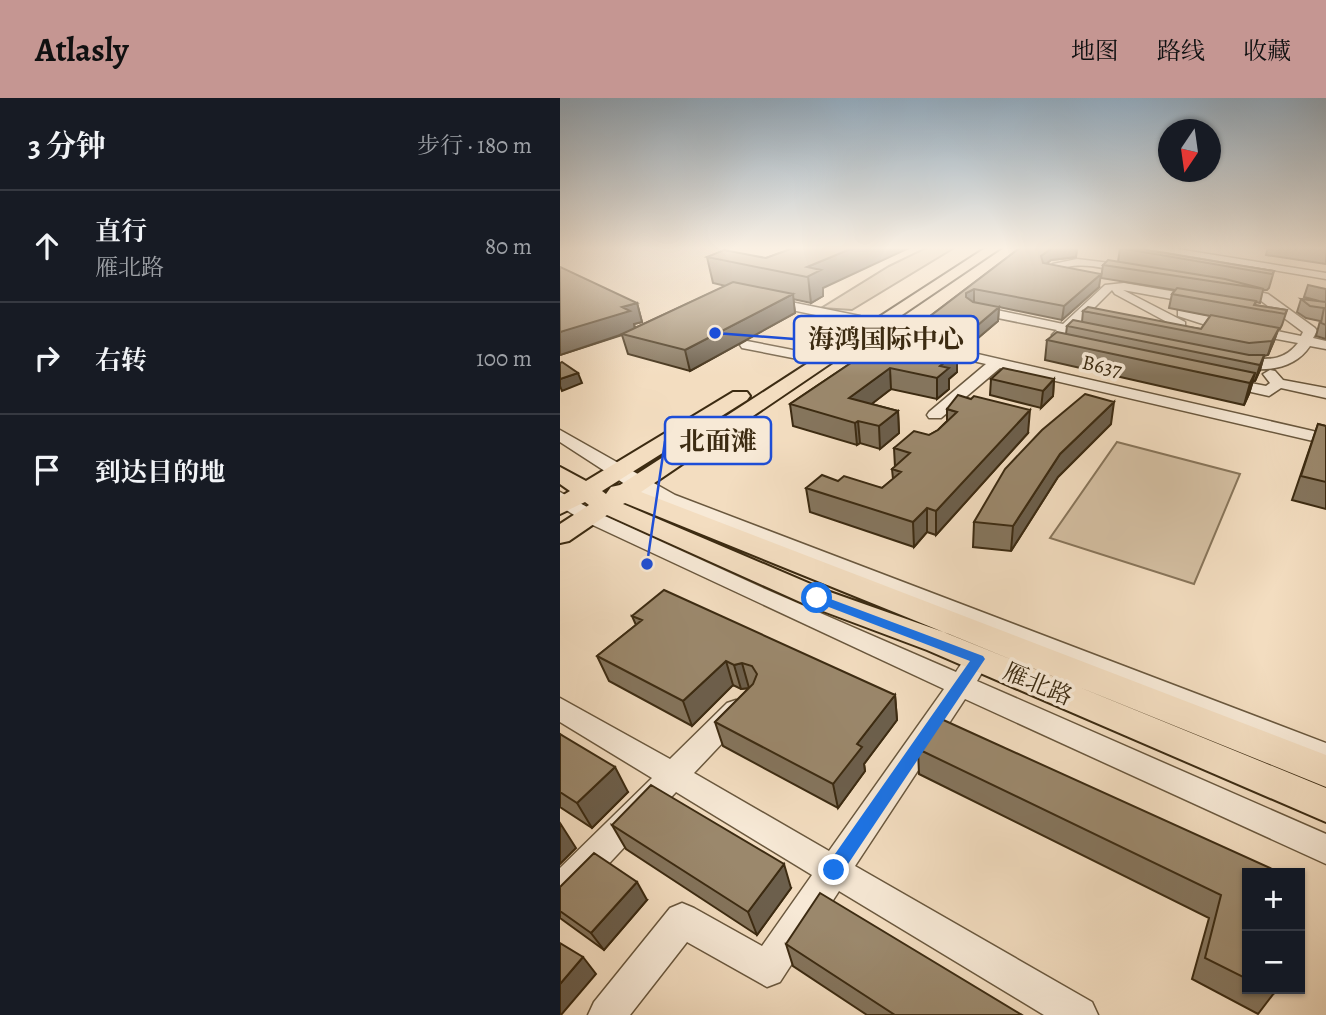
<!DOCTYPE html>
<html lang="zh">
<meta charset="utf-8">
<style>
:root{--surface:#171b24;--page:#20242c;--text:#f1f3f6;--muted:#9ea1a6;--line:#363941;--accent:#c59692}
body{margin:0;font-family:Alegreya,"Noto Serif SC",serif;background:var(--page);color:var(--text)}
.controls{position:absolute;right:21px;bottom:21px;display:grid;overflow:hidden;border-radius:0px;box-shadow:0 2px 5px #0004}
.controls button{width:63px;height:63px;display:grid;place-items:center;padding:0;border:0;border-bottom:2px solid var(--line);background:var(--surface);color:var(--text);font:35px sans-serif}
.compass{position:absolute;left:598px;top:21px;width:63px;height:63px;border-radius:50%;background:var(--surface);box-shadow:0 2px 5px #0004;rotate:193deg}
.stop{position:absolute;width:21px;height:21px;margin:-16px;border:5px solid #1a73e8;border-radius:50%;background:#fff}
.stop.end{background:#1a73e8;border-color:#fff;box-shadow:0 2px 7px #0008}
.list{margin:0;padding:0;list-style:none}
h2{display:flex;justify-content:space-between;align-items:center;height:91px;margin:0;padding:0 28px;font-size:30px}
h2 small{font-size:23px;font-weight:400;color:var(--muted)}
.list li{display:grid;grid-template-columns:46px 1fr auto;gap:21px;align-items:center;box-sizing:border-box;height:112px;padding:0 28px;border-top:2px solid var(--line)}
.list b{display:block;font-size:26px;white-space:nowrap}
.list p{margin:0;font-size:23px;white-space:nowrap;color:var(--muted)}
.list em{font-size:23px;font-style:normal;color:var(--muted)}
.icon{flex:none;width:38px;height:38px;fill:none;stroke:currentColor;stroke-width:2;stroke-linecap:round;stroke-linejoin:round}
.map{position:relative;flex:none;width:766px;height:917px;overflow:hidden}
header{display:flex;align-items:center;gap:42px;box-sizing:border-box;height:98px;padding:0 35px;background:var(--accent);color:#111}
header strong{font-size:33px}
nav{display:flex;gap:38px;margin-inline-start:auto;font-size:24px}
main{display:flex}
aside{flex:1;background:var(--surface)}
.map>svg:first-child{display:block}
</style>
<header>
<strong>Atlasly</strong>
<nav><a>地图</a><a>路线</a><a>收藏</a></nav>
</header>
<main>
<aside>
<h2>3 分钟<small>步行 · 180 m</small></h2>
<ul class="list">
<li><svg class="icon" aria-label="ahead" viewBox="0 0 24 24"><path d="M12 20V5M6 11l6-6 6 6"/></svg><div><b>直行</b><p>雁北路</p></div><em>80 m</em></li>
<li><svg class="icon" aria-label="right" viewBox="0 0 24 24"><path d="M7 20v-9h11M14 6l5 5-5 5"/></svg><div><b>右转</b></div><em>100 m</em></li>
<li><svg class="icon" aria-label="arrive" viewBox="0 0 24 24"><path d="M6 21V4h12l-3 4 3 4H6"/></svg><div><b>到达目的地</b></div></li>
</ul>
</aside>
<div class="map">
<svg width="766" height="917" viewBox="0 0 766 917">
<rect width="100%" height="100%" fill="#f3ddc0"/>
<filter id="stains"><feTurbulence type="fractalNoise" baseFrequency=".00286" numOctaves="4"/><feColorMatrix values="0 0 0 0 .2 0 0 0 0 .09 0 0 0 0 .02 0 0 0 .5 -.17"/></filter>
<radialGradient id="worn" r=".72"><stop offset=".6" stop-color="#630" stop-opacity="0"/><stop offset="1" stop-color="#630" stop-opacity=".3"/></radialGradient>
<path fill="#d4bfa2" stroke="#88755a" stroke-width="2" d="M368 149H396L292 212 261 210 329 168Z
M557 344 680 376 634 486 490 440Z"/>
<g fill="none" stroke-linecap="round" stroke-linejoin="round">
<defs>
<path id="minor" d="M577 149H605L766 175V181Z
M517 161 550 165 576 173 570 176C546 171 517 161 494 174L493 178 483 176 484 171 493 166Z
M564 185 639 198 645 202 639 206 563 192 625 224V230L620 231 555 196 552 192 516 228 540 233V239L509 235 499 241 492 237 497 232 413 215 407 211 413 207 503 226 545 187Z
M674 188 708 196 755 230 757 233 753 240 766 243V251L750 248C732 275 697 274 668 267V261C694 256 718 271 738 245L649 228 618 218V212L741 238 743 234 700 202 670 194V190Z
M206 199 300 218 306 222 300 226 202 206V200Z
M309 231 766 336V346L440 270 381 320H369L367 317 369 314 426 266 304 238V232Z
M187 243 243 254 250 258 243 262 182 250 180 247Z
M710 272 715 273 723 282 766 290V300L721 290 709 298 660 287 658 284 665 280 706 288 710 285 703 276Z
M0 332 115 397 766 645V669L101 405 71 390 0 344Z
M0 394 36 414 205 491 396 574C405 561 409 549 427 554L430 561 417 583 766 736V766L405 601 295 768 532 904 538 917H484L279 793 220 884 207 889 127 844 70 917H28L34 904 110 810 122 805 134 810 202 848 252 777 116 694 12 805 0 809V770L92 680 0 624V600L110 661 167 605 176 602 185 605 189 613 185 621 134 675 269 753 384 591 22 422 0 408Z"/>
<path id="major" d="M427 149H442L81 394 766 657V689L65 405 63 406 267 493 389 536 766 690V724L367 552 247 507 47 417 9 443 0 445V426L29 407 25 404 0 416V399L10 393 0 386V369L26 383 173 294H187L190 298 187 302 42 393 46 396 51 389 60 387Z"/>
</defs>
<use href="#minor" stroke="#6a583e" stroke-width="3"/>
<use href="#major" stroke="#3c2b12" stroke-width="4"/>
<use href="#minor" fill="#f7e9d6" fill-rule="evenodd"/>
<use href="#major" fill="#f3ddc0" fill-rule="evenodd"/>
</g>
<path fill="#85755d" stroke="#3c2b12" stroke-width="2" d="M236 149 263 190V198L251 205 233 201 235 215 130 273 68 256 62 237 0 257 77 205 82 224 74 226 75 230 166 188 153 185 147 159 206 160Z
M461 149H517L516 159 491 162 486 166 539 189 502 222 439 209 438 223 411 246 366 237 365 222Z
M708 149H766V166L706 157Z
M560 150 714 173 709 190 707 192H703L700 205 696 204 695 207 727 212 722 227 720 231H718L714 243 708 257 704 258 700 272 695 283H693L689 296 684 307 485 262 487 242 506 236 507 228 522 224 523 213 641 231 650 218 609 210 612 196 615 192 541 180 543 167 558 164Z
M748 187 766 191V241L756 238 760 223 746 220 737 214 741 201 759 203 744 199Z
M331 238 397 254V274L389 281V291L377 301 331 291 311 306 338 313 339 335 320 351 300 345 297 347 233 328 230 306Z
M431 281H494L493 298 481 310 430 297Z
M387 311 468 335 376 437 367 434 354 449 250 414 246 390 278 383 322 390 333 381 332 371 335 369 334 350 369 337 378 332 387 323Z
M551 326 498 379 451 453 413 449 414 424Z
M758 326 766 328V411L732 402Z
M72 518 335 597 337 622 304 666 305 673 278 710 163 648 155 624 189 590 181 591 173 587 132 628 49 583 37 558 76 527Z
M0 636 68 694 32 730 0 709Z
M358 651 687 775V891H715L714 895 698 916 632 881 649 820 359 676Z
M52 727 231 790 197 837 66 751Z
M0 789 87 802 44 852 0 820Z
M226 846 462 917H307L233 868Z"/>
<path fill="#6c5f4c" stroke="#3c2b12" stroke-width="2" d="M295 149H351L263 190V198L251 205 247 169Z
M517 149 516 159 491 162 480 171 481 158 492 150Z
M541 176 539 189 502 222 504 208Z
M414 191V204L406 209V195Z
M233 196 235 215 130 273 125 252Z
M77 205 82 224 74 226 75 232 0 257V234L62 209Z
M439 209 438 223 411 246 412 232Z
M719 230 714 243 708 257 712 243Z
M397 254V274L389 281V291L377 301V280L380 268Z
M704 257 700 272 695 283 700 267Z
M330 270 331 291 291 322 289 300Z
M18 275 22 285 2 293 0 288V281Z
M695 275 689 296 684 307 690 285Z
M494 281 493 298 481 310 483 293Z
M554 304 551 326 498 379 451 453 453 428 500 356Z
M470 312 468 335 376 437V413Z
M338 313 339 335 320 351 319 328Z
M298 323 300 345 297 347 295 325Z
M367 410V434L354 449 353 424Z
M166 563 173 587 132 628 123 603Z
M182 565 189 590 181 591 174 567Z
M335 597 337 622 304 666 305 673 278 710 273 686 297 646Z
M55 669 68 694 32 730 17 705Z
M0 725 16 750 0 766Z
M224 766 231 790 197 837 188 814Z
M77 784 87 802 44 852 31 835Z
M23 859 36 876 1 917H0V886Z"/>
<path fill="#9b886c" stroke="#3c2b12" stroke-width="2" d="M236 149H295L247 169 261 172 247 179 147 159 164 152 206 160Z
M461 149H496L492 150 481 158 483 165 541 176 504 208 414 191 406 195V199L413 204 439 209 412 232 365 222Z
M561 149H568L714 173 712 176 560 150Z
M548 162 665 181 704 191 543 167Z
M0 169 77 205 62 209 70 213 0 234Z
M173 184 233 196 125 252 62 236Z
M617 190 696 203 694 207 727 212 725 216 612 196Z
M741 201 766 204V227L761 225 764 210 750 208Z
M528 209 641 231 651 217 719 230 712 243 689 245 523 213Z
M513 222 689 257H704L700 267 507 228Z
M497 234 695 275 690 285 487 242Z
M331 238 397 254 380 268 389 270 377 280 330 270 289 300 338 313 319 328 298 323 295 325 230 306Z
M2 264 18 275 0 281V265Z
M443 270 494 281 483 293 431 281Z
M525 296 554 304 500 356 453 428 414 424 445 371 482 332Z
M398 297 411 301 414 298 470 312 376 413 367 410 353 424 246 390 262 377 278 383 284 378 322 390 341 374 332 371 350 355 334 350 354 333 369 337 378 332 397 314 387 311Z
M758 326 766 328V384L741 378Z
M104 492 335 597 297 646 302 649 273 686 155 624 193 586 197 576 192 568 182 565 174 567 166 563 123 603 37 558 82 522 72 518Z
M379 620 721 775H687V881L645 860 661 797 358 651Z
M0 636 55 669 17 705 0 694Z
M91 687 224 766 188 814 52 727Z
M34 755 77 784 31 835 0 813V789Z
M260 795 462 917H335L226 846Z
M0 845 23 859 0 886Z
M705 891H715L714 895Z"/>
<linearGradient id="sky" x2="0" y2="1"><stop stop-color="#93acc0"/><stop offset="0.54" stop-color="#faf0e3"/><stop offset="1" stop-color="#faf0e3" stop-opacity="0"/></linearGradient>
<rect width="766" height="278" fill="url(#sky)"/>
<path fill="#1a73e8" d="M257 496 423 558 425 561 280 778 274 781 268 778 265 772 268 766 410 563 253 503 251 500Z"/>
<g text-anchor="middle" stroke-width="7" stroke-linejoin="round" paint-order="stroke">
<g font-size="21" fill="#3c2b12" stroke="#f7e9d6">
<text transform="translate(542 268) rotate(13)" y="7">B637</text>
</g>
<g font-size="24" fill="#3c2b12" stroke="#f7e9d6">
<text transform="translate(478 586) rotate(23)" y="8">雁北路</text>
</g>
</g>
<path fill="none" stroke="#1d4ed8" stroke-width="2.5" d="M155 235L234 241M87 466L105 343"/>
<g fill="#1d4ed8" stroke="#f7e9d6" stroke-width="2.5">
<circle cx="155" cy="235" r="7"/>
<circle cx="87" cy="466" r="7"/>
</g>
<g fill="#f7e9d6" stroke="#1d4ed8" stroke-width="2.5">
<rect x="234" y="218" width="184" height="47" rx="7"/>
<rect x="105" y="319" width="106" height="47" rx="7"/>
</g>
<g font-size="26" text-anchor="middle" font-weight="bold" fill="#3c2b12">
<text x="326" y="250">海鸿国际中心</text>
<text x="158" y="352">北面滩</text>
</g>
<rect width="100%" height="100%" filter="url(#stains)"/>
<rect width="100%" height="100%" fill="url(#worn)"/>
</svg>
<div class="controls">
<button>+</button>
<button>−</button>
</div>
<svg class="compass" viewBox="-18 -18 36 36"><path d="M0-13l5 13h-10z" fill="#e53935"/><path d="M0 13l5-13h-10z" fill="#9ea1a6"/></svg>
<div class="stop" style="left:257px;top:500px"></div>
<div class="stop end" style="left:274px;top:772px"></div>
</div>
</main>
